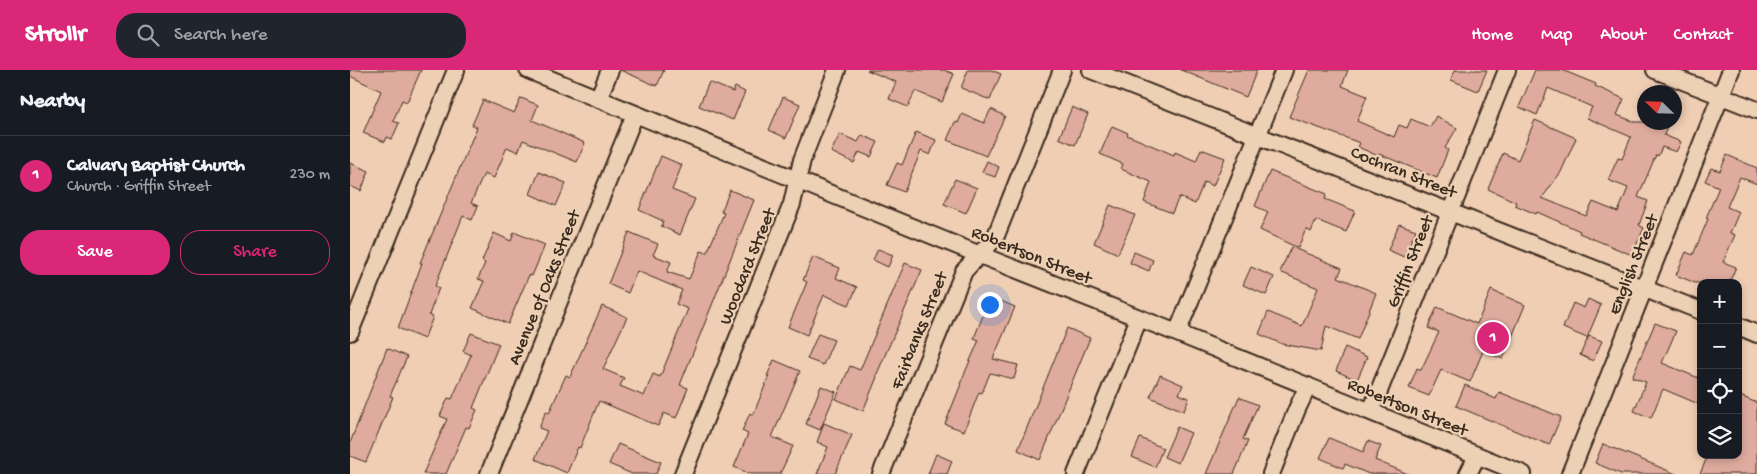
<!DOCTYPE html>
<meta charset="utf-8">
<style>
:root{--surface:#171b24;--page:#20242c;--text:#f1f3f6;--muted:#9ea1a6;--line:#363941;--accent:#db2777}
body{margin:0;font-family:"Gochi Hand",sans-serif;background:var(--page);color:var(--text)}
.controls{position:absolute;right:15px;bottom:15px;display:grid;overflow:hidden;border-radius:10px;box-shadow:0 2px 8px #0003}
.controls button{width:45px;height:45px;display:grid;place-items:center;padding:0;border:0;border-bottom:1px solid var(--line);background:var(--surface);color:var(--text);font:25px sans-serif}
.compass{position:absolute;left:1287px;top:15px;width:45px;height:45px;border-radius:50%;background:var(--surface);box-shadow:0 2px 8px #0003;rotate:293deg}
.you{position:absolute;left:639px;top:234px;width:18px;height:18px;margin:-12px;border:4px solid #fff;border-radius:50%;background:#1a73e8;box-shadow:0 0 0 8px #1a73e833}
.badge{display:grid;place-items:center;width:32px;height:32px;border-radius:50%;background:var(--accent);color:#fff;font-size:16px;font-weight:700}
.pin{position:absolute;translate:-50% -50%;border:2px solid #fff;box-shadow:0 1px 5px #0006}
.list{margin:0;padding:0;list-style:none}
h2{display:flex;justify-content:space-between;align-items:center;height:65px;margin:0;padding:0 20px;font-size:21px}
h2 small{font-size:16px;font-weight:400;color:var(--muted)}
.list li{display:grid;grid-template-columns:32px 1fr auto;gap:15px;align-items:center;box-sizing:border-box;height:80px;padding:0 20px;border-top:1px solid var(--line)}
.list b{display:block;font-size:19px;white-space:nowrap}
.list p{margin:0;font-size:16px;white-space:nowrap;color:var(--muted)}
.list em{font-size:16px;font-style:normal;color:var(--muted)}
.actions{display:flex;gap:10px;padding:15px 20px}
.actions a{flex:1;padding:11px 0;border:1px solid var(--accent);border-radius:20px;text-align:center;font-size:18px;color:var(--accent)}
.actions .main{background:var(--accent);color:#fff}
.icon{flex:none;width:28px;height:28px;fill:none;stroke:currentColor;stroke-width:2;stroke-linecap:round;stroke-linejoin:round}
.map{position:relative;flex:none;width:1407px;height:404px;overflow:hidden}
header{display:flex;align-items:center;gap:30px;box-sizing:border-box;height:70px;padding:0 25px;background:var(--accent);color:#fff}
header strong{font-size:24px}
nav{display:flex;gap:28px;margin-inline-start:auto;font-size:18px}
.search{width:350px;height:45px;background:var(--page);display:flex;align-items:center;gap:12px;box-sizing:border-box;padding:0 18px;border-radius:20px;color:var(--muted);font-size:19px}
main{display:flex}
aside{flex:1;background:var(--surface)}
.map>svg:first-child{display:block}
</style>
<header>
<strong>Strollr</strong>
<div class="search"><svg class="icon" aria-label="search" viewBox="0 0 24 24"><circle cx="10" cy="10" r="6"/><path d="M15 15l6 6"/></svg>Search here</div>
<nav><a>Home</a><a>Map</a><a>About</a><a>Contact</a></nav>
</header>
<main>
<aside>
<h2>Nearby<small></small></h2>
<ul class="list">
<li><span class="badge">1</span><div><b>Calvary Baptist Church</b><p>Church · Griffin Street</p></div><em>230 m</em></li>
</ul>
<div class="actions"><a class="main">Save</a><a>Share</a></div>
</aside>
<div class="map">
<svg width="1407" height="404" viewBox="0 0 1407 404">
<rect width="100%" height="100%" fill="#f0ceb4"/>
<filter id="ink" filterUnits="userSpaceOnUse"><feTurbulence type="fractalNoise" baseFrequency=".02" numOctaves="2"/><feDisplacementMap in="SourceGraphic" scale="10" xChannelSelector="R" yChannelSelector="G"/><feConvolveMatrix kernelMatrix="1 2 1 2 8 2 1 2 1" color-interpolation-filters="sRGB"/></filter>
<g filter="url(#ink)">
<path fill="#dfab9e" stroke="#3b2a1e" d="M0 0H71L57 32 52 30 43 51 49 53 42 69 37 67 35 72 13 63 31 21 0 6Z
M270 0H314L307 16Z
M517 0H594L604 4 592 32 565 21 558 37 539 29 546 12Z
M618 0H641L651 4 640 30 611 18Z
M831 0H907L896 27Z
M959 0H998L992 16 1017 26 1007 51 1044 67 1049 55 1057 58 1061 49 1080 57 1086 46 1107 58 1095 78 1098 80 1087 108 1029 84 1028 86 1008 77 1010 73 939 47Z
M1105 0H1137L1128 21 1101 10Z
M1185 0H1212L1246 14 1245 16 1274 29 1267 45 1285 52H1319L1314 65 1331 72 1326 82 1312 77 1308 86 1306 85 1288 127 1298 131 1289 155 1294 158 1282 185 1229 163 1230 161 1187 142 1186 144 1165 135 1166 132 1138 119 1153 83 1168 90 1185 50 1226 68 1211 102 1192 128 1236 146 1243 132 1268 142 1278 118 1258 110 1268 88 1272 89 1281 67 1237 48 1242 37 1198 18 1187 45 1169 37Z
M359 12 383 22 385 17 395 22 383 50 349 36Z
M433 27 450 34 436 68 419 60Z
M171 28 188 35 182 50 235 73 227 92 173 70 168 82 157 77 144 108 134 104 121 133 128 136 122 150 113 146 85 216 89 218 79 245 83 247 74 269 48 258 72 193H70L127 57 122 55 133 30 164 43Z
M722 37 738 44 725 75 709 68Z
M641 39 655 46 636 86 597 70 605 52 608 53 612 44 634 53Z
M762 56 778 63 777 65 824 85 825 82 846 91 851 79 875 88 863 116 854 112 845 134 829 127 822 143 794 132 801 112 771 99 773 94 750 84Z
M566 62 586 70 580 85 571 81 554 122 537 115 547 93 552 95Z
M490 64 508 72 512 65 528 72 521 87 509 82 504 93 481 82Z
M1377 85 1407 98V114L1390 107 1377 137 1389 142 1380 163 1385 165 1373 192 1386 197 1379 213H1345L1326 205 1336 182 1343 185 1358 149 1356 148 1369 117 1355 111 1361 98 1370 101Z
M311 86 332 95 322 120 345 129 330 165 311 156 313 151 289 140Z
M637 91 649 97 645 107 632 102Z
M0 93 19 101 11 121 0 116Z
M920 101 977 124 975 129 1005 141 996 162 966 150 961 162 956 159 948 178 910 160 918 142 905 136Z
M189 102 216 113 206 136 180 124Z
M605 109 627 118 616 143 594 134Z
M380 120 404 130 330 315 338 318 326 348 314 343 308 356 249 331 230 378 228 377 217 403 185 389 197 361 189 358 196 341 199 343 216 305 220 307 252 236 277 247 253 299 274 308 270 316 294 326 303 304 310 307 338 239 326 234 332 220 287 201 278 223 258 214 279 162 308 174 303 185 321 192 317 202 339 209 351 181 357 183 374 143 371 142Z
M760 135 785 145 768 184 744 173Z
M1049 154 1066 160 1054 187 1038 180Z
M164 162 195 175 182 206 179 205 158 254 122 238 134 211 128 209 135 193 132 191 144 163 161 171Z
M941 177 992 198 988 207 1026 223 1008 269 976 256 971 281 932 274 909 264 918 242 952 256 968 218 930 202Z
M528 179 543 185 538 197 523 190Z
M784 182 803 190 799 201 780 193Z
M463 187 490 198 486 208 507 217 499 235 474 225 457 265 438 257 457 212 453 210Z
M555 193 572 200 526 306 527 307 513 341 486 329 500 296 510 300Z
M901 197 924 207 916 225 893 215Z
M1141 220 1175 235 1153 289 1133 281 1120 312 1091 300 1079 326 1059 318 1067 298 1071 300 1089 262 1078 258 1087 237 1127 254Z
M1238 229 1251 235 1237 268 1213 258 1223 233 1234 238Z
M651 231 665 237 643 289 668 295 664 309 640 303 632 323 629 322 614 361 595 354 611 314H610L629 270 624 268 634 243 644 247Z
M1305 253 1326 261 1312 293 1351 309V335L1313 319 1301 348 1284 341 1296 312 1282 307Z
M717 258 740 268 690 390 668 380Z
M121 263 149 274 123 338 127 340 119 358 116 357 96 404H73L97 349 90 346 98 328 102 329 121 285 113 281Z
M468 264 484 270 473 295 457 289Z
M1239 266 1252 271 1243 291 1230 285Z
M995 277 1017 287 1007 310 986 301Z
M37 278 57 287 40 326 43 327 16 392 0 386V373Z
M424 290 450 301 422 367 443 376 430 404H400L384 397 398 364 392 361 400 343 403 345 419 306H417Z
M810 305 833 315 829 324 839 328 834 341 800 327Z
M1115 315 1146 329 1149 322 1211 347 1199 375 1106 336Z
M471 316 486 322 470 360 456 354Z
M1388 325 1407 333V404H1350L1358 385H1388Z
M889 327 908 335 893 369 898 371 884 404H856Z
M474 353 502 365 485 404H467L478 377 467 372Z
M827 357 841 363 828 393 814 387Z
M790 368 813 378 805 397 782 387Z
M979 368 1013 382 1018 371 1031 376 1025 390 1058 404H1019L995 394 993 398 970 388Z
M268 374 311 392 306 404H282L259 394Z
M1253 374 1290 389 1326 404H1271L1245 393Z
M586 384 602 391 597 404H578Z"/>
<g fill="none" stroke-linecap="round" stroke-linejoin="round">
<defs>
<path id="street" d="M178 0 630 185 827 263 1173 404
M741 0 1351 241
M1305 0 1407 40
M248 29 260 0
M1388 256 1407 264
M0 262 106 0
M827 263 934 0
M1021 341 1157 0
M139 404 285 44
M333 404 442 134 452 90 487 0
M531 404 614 201 645 168 712 0
M726 404 789 248
M921 404 947 339 958 316
M1118 404 1127 386
M1220 404 1381 0"/>
</defs>
<use href="#street" stroke="#3b2a1e" stroke-width="20"/>
<use href="#street" stroke="#edd1b4" stroke-width="16"/>
</g>
</g>
<g text-anchor="middle" stroke-width="4.5" stroke-linejoin="round" paint-order="stroke">
<g font-size="18" fill="#3b2a1e" stroke="#edd1b4">
<text transform="translate(1054 101) rotate(22)" y="6">Cochran Street</text>
<text transform="translate(682 184) rotate(22)" y="6">Robertson Street</text>
<text transform="translate(1059 191) rotate(-68)" y="6">Griffin Street</text>
<text transform="translate(1282 194) rotate(-68)" y="6">English Street</text>
<text transform="translate(396 196) rotate(-68)" y="6">Woodard Street</text>
<text transform="translate(193 217) rotate(-68)" y="6">Avenue of Oaks Street</text>
<text transform="translate(568 260) rotate(-68)" y="6">Fairbanks Street</text>
<text transform="translate(1058 336) rotate(22)" y="6">Robertson Street</text>
</g>
</g>
</svg>
<div class="controls">
<button>+</button>
<button>−</button>
<button><svg class="icon" aria-label="locate" viewBox="0 0 24 24"><circle cx="12" cy="12" r="6"/><path d="M12 2v4M12 18v4M2 12h4M18 12h4"/></svg></button>
<button><svg class="icon" aria-label="layers" viewBox="0 0 24 24"><path d="M12 4l9 5-9 5-9-5zM3 14l9 5 9-5"/></svg></button>
</div>
<svg class="compass" viewBox="-18 -18 36 36"><path d="M0-13l5 13h-10z" fill="#e53935"/><path d="M0 13l5-13h-10z" fill="#9ea1a6"/></svg>
<div class="you"></div>
<div class="pin badge" style="left:1143px;top:268px">1</div>
</div>
</main>
